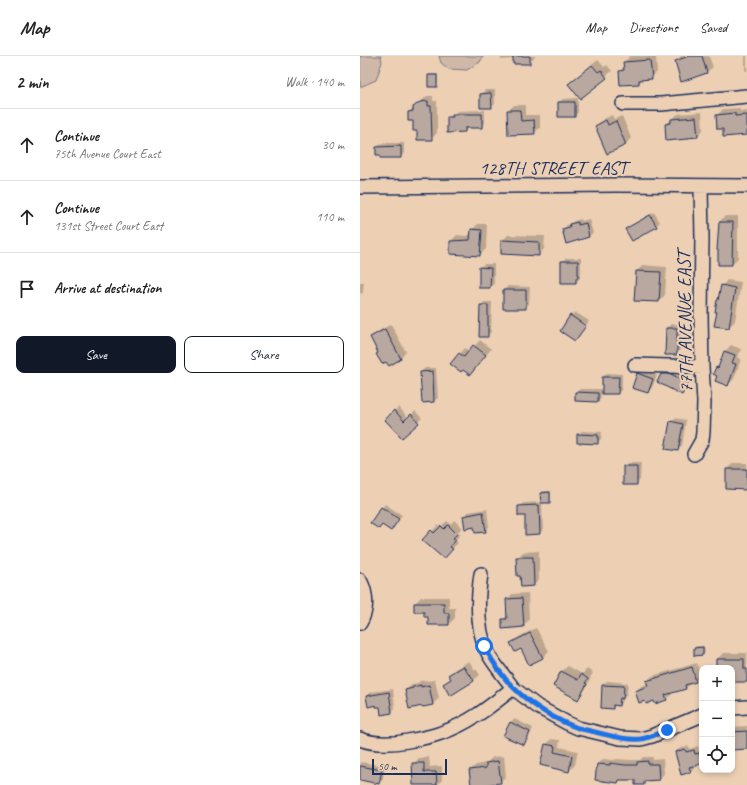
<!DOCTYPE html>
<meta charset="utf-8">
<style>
:root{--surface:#fff;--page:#f2f2f2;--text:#222;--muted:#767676;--line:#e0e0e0;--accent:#111827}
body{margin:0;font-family:Caveat,sans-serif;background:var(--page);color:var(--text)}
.controls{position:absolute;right:12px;bottom:12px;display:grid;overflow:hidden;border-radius:8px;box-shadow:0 2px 6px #0003}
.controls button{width:36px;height:36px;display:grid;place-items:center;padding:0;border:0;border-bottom:1px solid var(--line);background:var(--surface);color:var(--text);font:20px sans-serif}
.scale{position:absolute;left:12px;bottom:10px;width:75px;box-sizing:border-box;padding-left:4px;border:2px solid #1b2f5e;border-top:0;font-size:11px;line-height:14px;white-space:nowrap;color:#1b2f5e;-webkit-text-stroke:3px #edd0b4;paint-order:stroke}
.stop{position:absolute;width:12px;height:12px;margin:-9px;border:3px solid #1a73e8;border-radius:50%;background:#fff}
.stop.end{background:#1a73e8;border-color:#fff;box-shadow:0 1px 4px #0008}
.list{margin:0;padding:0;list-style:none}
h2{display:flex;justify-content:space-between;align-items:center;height:52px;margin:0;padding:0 16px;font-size:17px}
h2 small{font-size:13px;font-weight:400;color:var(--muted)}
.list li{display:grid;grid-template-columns:26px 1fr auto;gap:12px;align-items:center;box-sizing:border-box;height:72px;padding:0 16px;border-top:1px solid var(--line)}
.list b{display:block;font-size:15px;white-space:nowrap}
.list p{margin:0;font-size:13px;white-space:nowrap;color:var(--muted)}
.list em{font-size:13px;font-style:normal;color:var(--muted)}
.actions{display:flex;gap:8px;padding:12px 16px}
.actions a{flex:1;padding:9px 0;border:1px solid var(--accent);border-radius:8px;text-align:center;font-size:14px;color:var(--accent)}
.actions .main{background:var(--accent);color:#fff}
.icon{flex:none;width:22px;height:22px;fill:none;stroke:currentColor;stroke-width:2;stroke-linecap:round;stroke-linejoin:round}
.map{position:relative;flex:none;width:387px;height:729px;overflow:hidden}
header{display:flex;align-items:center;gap:24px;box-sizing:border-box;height:56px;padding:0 20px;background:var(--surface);border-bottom:1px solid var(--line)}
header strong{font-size:19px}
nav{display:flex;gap:22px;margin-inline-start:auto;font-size:14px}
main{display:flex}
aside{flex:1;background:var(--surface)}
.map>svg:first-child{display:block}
</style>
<header>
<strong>Map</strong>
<nav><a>Map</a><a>Directions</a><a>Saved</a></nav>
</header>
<main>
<aside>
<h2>2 min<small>Walk · 140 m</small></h2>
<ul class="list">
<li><svg class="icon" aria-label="ahead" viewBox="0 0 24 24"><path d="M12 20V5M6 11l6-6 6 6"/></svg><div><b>Continue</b><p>75th Avenue Court East</p></div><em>30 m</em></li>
<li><svg class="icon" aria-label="ahead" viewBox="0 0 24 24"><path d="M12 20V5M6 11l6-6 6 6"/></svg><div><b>Continue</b><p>131st Street Court East</p></div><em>110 m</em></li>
<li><svg class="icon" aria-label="arrive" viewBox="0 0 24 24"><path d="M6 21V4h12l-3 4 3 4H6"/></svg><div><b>Arrive at destination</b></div></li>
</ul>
<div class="actions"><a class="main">Save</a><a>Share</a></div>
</aside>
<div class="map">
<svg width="387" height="729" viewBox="0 0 387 729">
<rect width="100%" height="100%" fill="#edd0b4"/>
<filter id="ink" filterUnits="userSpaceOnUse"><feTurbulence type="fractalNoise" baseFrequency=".025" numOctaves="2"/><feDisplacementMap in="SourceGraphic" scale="8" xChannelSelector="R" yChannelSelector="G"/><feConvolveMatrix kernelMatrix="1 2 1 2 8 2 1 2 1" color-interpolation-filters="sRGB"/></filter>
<g filter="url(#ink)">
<path fill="#cfb8a8" stroke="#757483" d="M0 0H21L22 6 16 24 0 31Z
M79 0H123L120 6 107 14 89 13 81 7Z"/>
<path fill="#0003" d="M141 0H175V1L169 7 154 3 141 4Z
M270 0H296L297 16 291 22 283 23 279 27 260 15 265 10 264 6Z
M321 0H349L353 11 347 16 316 5Z
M385 0H387V15H385Z
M238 4 244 11 247 9 252 15 220 42 215 22Z
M70 18H78V28L76 30 69 20Z
M125 34H135V48L131 51 121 38Z
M67 40H73V45H77V77L71 83 58 74 54 64 49 56Z
M218 42V56L215 60 199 46 203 43Z
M154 49H166V59H180V72L174 77 148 55Z
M380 52V55L387 54V78L364 72 357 59 363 53Z
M125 54V67L122 71H109L105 75 88 62 92 58H94L97 55Z
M342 56 343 74 338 80 306 68 318 58Z
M252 59 254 63 262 60 271 82 266 88 236 70 242 64Z
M21 87H44V97L41 101 17 98V91Z
M294 156 300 166 296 170 266 173 270 170Z
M365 160H378V202L372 208 359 166Z
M221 163 222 165 229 163 233 177 229 180 207 186 203 173 207 169 210 168 214 165Z
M118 168H127L126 193 120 199 91 185 97 179 106 180 108 179H111L112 174Z
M148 179 185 180 184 193 178 199 142 185Z
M206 202H221V217L220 218V222L216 226 202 205Z
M124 208H134V228L130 231 120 212Z
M283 209 307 211 305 239 299 245 277 215Z
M367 224 381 226 375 265 369 271 358 255V244L360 242 362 230Z
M0 226H4L3 236 2 238 0 237Z
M148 230 170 231 169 248 165 252 144 234Z
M124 246H132L131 276 127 280 121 250Z
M215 256 229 265 219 280 215 284 211 260Z
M31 268 46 296 41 302 29 308 19 296 11 282 17 276Z
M311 268H321L320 294 316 298 307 272Z
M120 284 131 293 116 312 110 318 100 298 105 292 110 295Z
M371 289 381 293 377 301 381 303 374 323 368 329 359 319 354 317 357 311 361 307 365 295Z
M65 312H76L78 342 74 345 63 346 61 316Z
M282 314 297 319 292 332 288 336 278 318Z
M306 314 315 315 331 323 325 334 321 338 302 318Z
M247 317 262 318V333L258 337H241V341L238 345 216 336 220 333H243V321Z
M39 351 48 362 55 355 62 362 42 381 26 364Z
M315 362 326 364 322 390 318 394 311 365Z
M222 375 242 376 241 383 237 387 218 379Z
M268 407H281L280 424 277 428 264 410Z
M373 407H387V433L367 413Z
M183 435H191V444L190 446H182L183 474 179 477 159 451 163 447 182 446 181 437Z
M25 448 42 459 34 470 23 468 22 452Z
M127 453 129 471 125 475 115 470 104 460 108 456Z
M94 464 102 471 98 476 101 478 95 484 98 487 89 496 64 484 78 469 80 471 87 465 91 468Z
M179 495V524L174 529 161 519 157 502 163 496Z
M168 537 169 564 163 570 143 564 147 559V544L152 538Z
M61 541H89V552H95V562L89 568 69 560 55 547Z
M176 572 189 595 183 601 170 608 161 592 152 587 157 582Z
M336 590H344L345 597 343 598 335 592Z
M363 597H387V624L372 625V612H357V603Z
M109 605 115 614 116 613 120 619 114 624 91 638 85 628 91 622 89 619 95 613Z
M337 607 340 620 326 632 311 637 312 638 307 643 285 644 276 635 281 630 288 628 287 625 292 620Z
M208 610 222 618 227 613 233 617 230 622H231L223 637 218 643 194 630 202 615Z
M67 624V625L75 624 79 642 73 648 63 650 46 634 52 628 58 627 60 625Z
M247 625 268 627 267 638 263 642V645L259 649 256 648 252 652 243 629Z
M33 633 35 652 32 656 17 648 7 640 11 636Z
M154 663 173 672 168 684 164 688 145 679 151 666Z
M387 670V692L372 693V671Z
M191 683 200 684 199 691 218 695 215 709 209 715 186 689Z
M329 690 330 693 338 690 339 695 342 694V707L333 709 334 712 330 716 316 696 320 692Z
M144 700 146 720 140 726 112 729 110 714 116 709 126 707 133 701Z
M69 701 70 711 82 710V724L77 729H54L53 708 59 702Z
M283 701H293V704L303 703 304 718 299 723H289L284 728 276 729V723H260L258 726 236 723 238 708 243 703 254 704 256 703 271 704H280Z
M0 706 25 710 23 723 19 727 0 723Z"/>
<path fill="#b9a89f" stroke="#1b2f5e" d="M153 0H170V8H153Z
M329 0H342L347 17 321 26 315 5Z
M290 4 292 23 279 24V28L260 29 259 15 264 14 263 6Z
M232 9 238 16 241 14 247 22 220 43 208 28Z
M68 19H77V31H68Z
M131 37 132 52H120V38Z
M68 45V50H71L72 84H57V75H53V65H48V56L53 55V51L60 46Z
M198 46H215V61H198Z
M147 54H160L161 65 174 64 175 78 148 79Z
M375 57V60L387 59V79L363 81V73H357L356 59Z
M92 58H122V72H105V76L87 77V61H93Z
M336 61 338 81 327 82V83L306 85 305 68 311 67V63Z
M246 64 248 69 256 65 266 89 247 98 235 70Z
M41 90V102H20V99H16V91Z
M290 159 297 171 272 185 265 173Z
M218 166V169L226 167 229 181 206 188 202 173 210 171 209 168Z
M359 166H373L372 209H358V194H357Z
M111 173 122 174 120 200 90 198V185L110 184Z
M141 184 179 186V200L141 198Z
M201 205H218V222H216V227H201Z
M119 211 131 212 130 232H119Z
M276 215 301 216 299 246 274 245Z
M361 229 375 232 369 272 354 270 357 256H355L357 244H358Z
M143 234H166V253H143Z
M120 249H128V281H119Z
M210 259 226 270 215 285 200 275Z
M306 272H317V299H305Z
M25 273 41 303 29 310 26 306 22 308 16 298 18 297 10 281Z
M113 289 126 299 110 319 103 314 101 316 90 308 99 297 104 301Z
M364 295 375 299 372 307 376 308 368 330 355 325 357 320 353 318 356 311 358 312Z
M73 315 74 346 62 347 60 316Z
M277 317 293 323 288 337 272 332Z
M301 318H311L328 327 322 339 297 326Z
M242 321H259L258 338H242Z
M215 336 238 337V346L215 345Z
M34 354 44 365 51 358 59 367 42 382 25 364Z
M310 365 323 368 318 395 305 393Z
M217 378 238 379V388L217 387Z
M263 410H277V429H263Z
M366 413H387V434L366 433Z
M190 436V447H181L180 437Z
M179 449 180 478 165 479V460H158V450Z
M21 451 39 463 31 475 22 469 19 473 10 467Z
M123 456 126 476 115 477 114 471 105 473 103 460Z
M88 469 97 478 93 482 96 484 90 491 93 493 84 503 62 484 71 474 74 477 81 470 84 473Z
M156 501H173L174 530 161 531 160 520H157Z
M162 542 164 571 142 573V563H147L146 543Z
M54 547H84V557H89V569H68V561H64V556H54Z
M170 577 183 602 169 609 161 593 155 596 150 587Z
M343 591V599L334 600V592Z
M356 603H384V613H387V626H372V612H356Z
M103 610 109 619 110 618 114 625 90 640 83 628 91 623 88 619Z
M332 611 336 626 325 629 326 633 305 639 307 644 295 648 294 645 286 648 285 645 279 647 275 635 288 630 286 625Z
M201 615 218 624 221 618 228 623 225 627 227 628 218 644 193 630Z
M61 629V631L69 629 73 649 63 651 62 650 49 653 45 634 53 632V631Z
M242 629 264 630 263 643 260 642 259 650 253 649V653L241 652Z
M29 636 32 657 21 659 20 651H16V649L8 651 6 640Z
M150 666 170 676 164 689 143 680Z
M387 675V693L372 694V676Z
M185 688 195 690 194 696 212 700 209 716 180 709Z
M325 693 326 696 334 694 335 698 339 697 342 708 329 711 331 716 321 719 315 696Z
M138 705 141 727 123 729H111L109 714 126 712V707Z
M288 705V708H298L299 724 284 725V729H275V724H259L258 727 235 724 237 708 250 709V707L265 709H277V706Z
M52 707H64V716H76L77 729H53Z
M0 710 22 714 19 728 0 724Z"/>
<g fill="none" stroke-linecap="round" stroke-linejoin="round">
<defs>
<path id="minor" d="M263 48H301L387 40
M0 131 257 129 387 130
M275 309 342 311
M334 398 342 384 343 376 344 346 342 311 341 259 342 182 341 130
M121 518C117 545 116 575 129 599 136 611 145 621 153 632
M0 524C7 537 8 554 0 567
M372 652 387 651
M0 683C15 689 32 688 48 685 59 683 70 681 81 677 108 668 131 650 153 632L178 651 207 667 218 672 260 682 281 683 292 680 342 659"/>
</defs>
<use href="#minor" stroke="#1b2f5e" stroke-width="16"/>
<use href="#minor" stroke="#edd0b4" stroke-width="13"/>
</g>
</g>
<g fill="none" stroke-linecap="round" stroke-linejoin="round" filter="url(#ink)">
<path stroke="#1a73e8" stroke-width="5" d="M124 590C131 603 142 621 154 632 171 649 195 664 218 672 225 674 232 675 239 677 252 680 268 685 281 683 290 682 299 677 307 674"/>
</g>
<g text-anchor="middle" stroke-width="4" stroke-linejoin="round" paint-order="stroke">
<g font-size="19" fill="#1b2f5e" stroke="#edd0b4">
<text x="193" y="118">128TH STREET EAST</text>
<text transform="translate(324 266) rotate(-91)" y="7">77TH AVENUE EAST</text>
</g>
</g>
</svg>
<div class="controls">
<button>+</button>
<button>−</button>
<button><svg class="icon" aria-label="locate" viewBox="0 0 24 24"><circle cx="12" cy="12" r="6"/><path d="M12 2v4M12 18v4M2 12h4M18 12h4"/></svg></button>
</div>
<div class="scale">50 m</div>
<div class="stop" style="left:124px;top:590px"></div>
<div class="stop end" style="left:307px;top:674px"></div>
</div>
</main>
